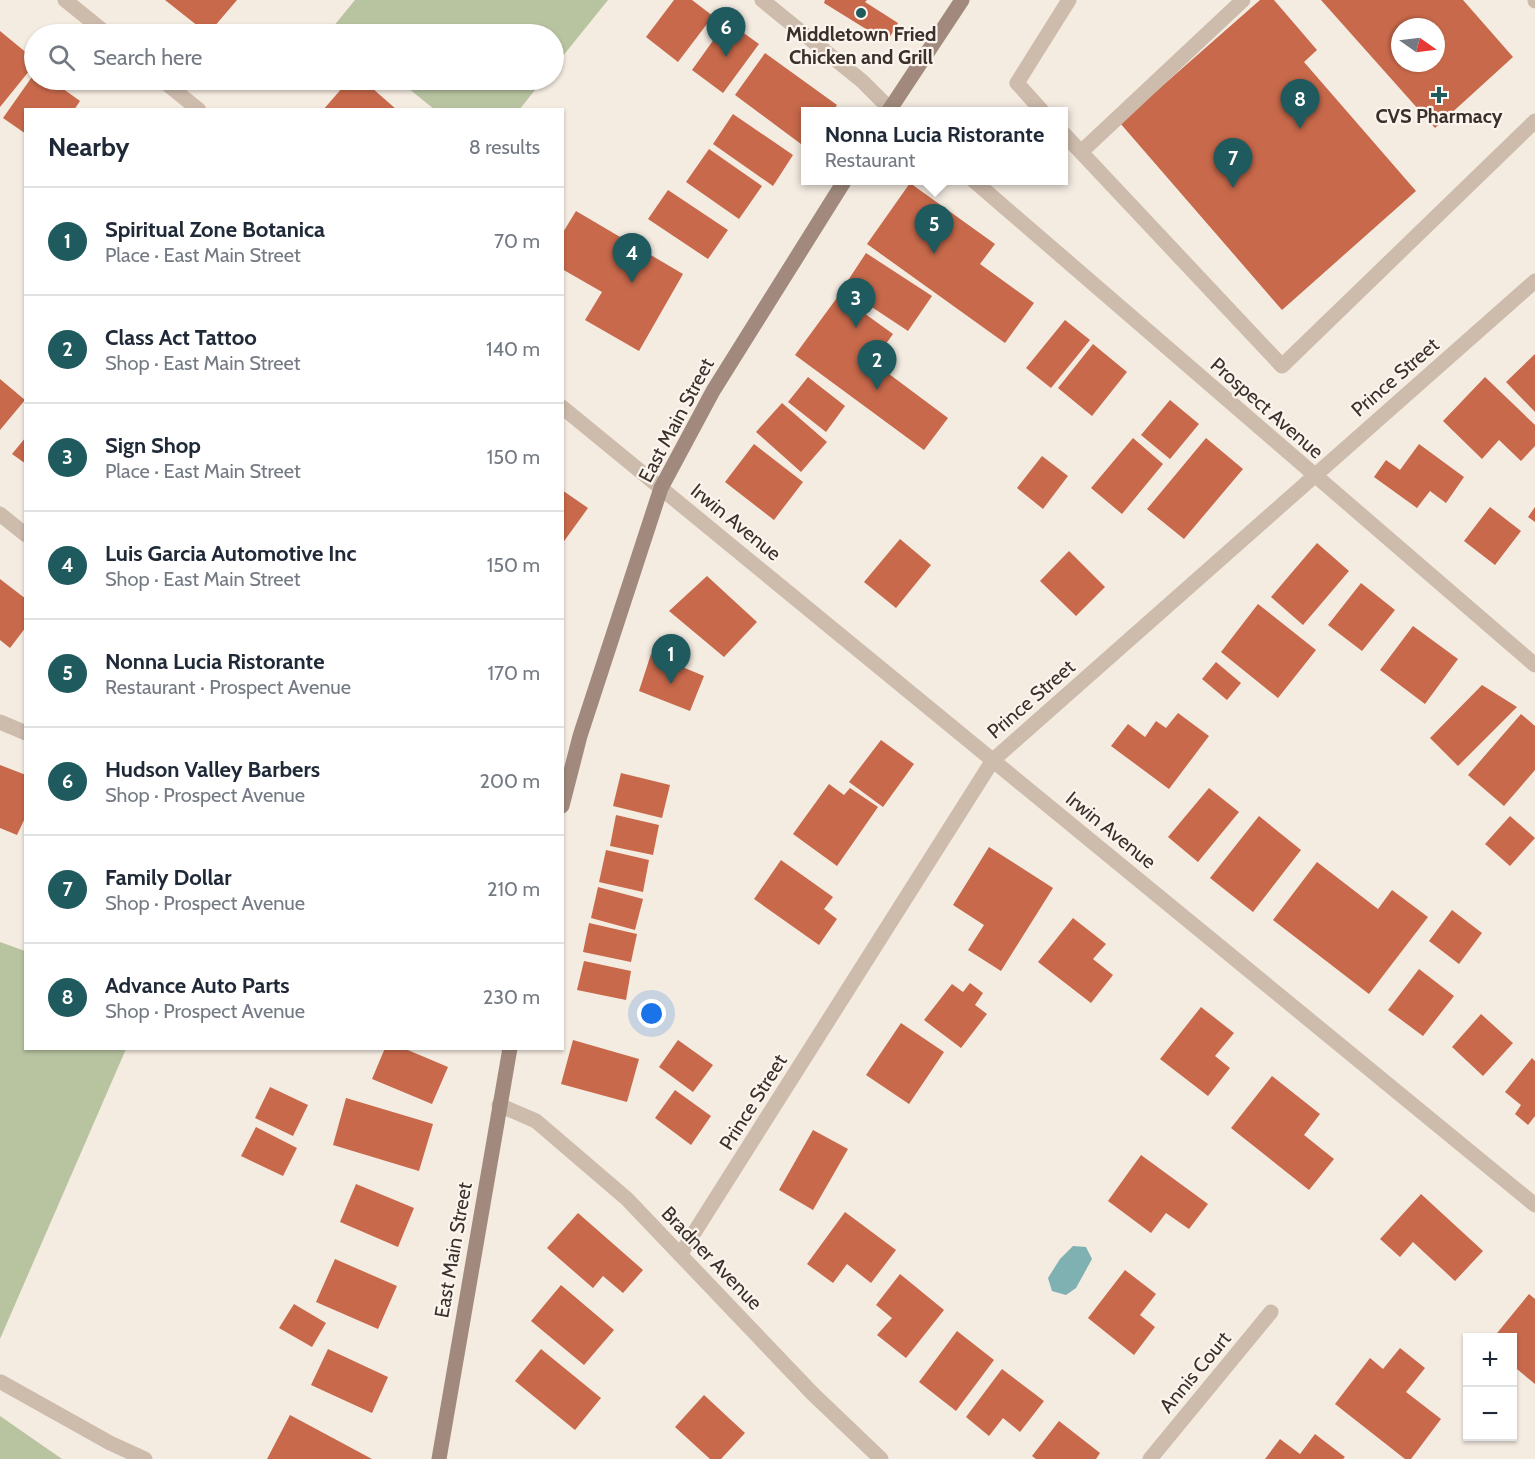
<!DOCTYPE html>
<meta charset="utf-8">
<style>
:root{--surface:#fff;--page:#f2f2f3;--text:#1f2937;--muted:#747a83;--line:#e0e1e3;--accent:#1f5a5e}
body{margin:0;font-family:Cabin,sans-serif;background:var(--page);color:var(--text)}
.controls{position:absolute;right:18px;bottom:18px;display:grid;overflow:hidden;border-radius:0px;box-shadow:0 2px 4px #0004}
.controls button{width:54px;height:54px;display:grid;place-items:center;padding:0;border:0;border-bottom:2px solid var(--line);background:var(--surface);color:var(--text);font:30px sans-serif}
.compass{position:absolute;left:1391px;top:18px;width:54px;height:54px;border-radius:50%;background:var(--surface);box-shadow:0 2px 4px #0004;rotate:104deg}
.you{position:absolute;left:652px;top:1014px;width:21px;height:21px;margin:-15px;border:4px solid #fff;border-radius:50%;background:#1a73e8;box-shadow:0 0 0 9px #1a73e833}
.badge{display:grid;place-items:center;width:39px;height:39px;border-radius:50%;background:var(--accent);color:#fff;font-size:20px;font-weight:700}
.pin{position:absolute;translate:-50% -50px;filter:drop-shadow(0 2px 3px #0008)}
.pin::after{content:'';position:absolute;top:32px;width:21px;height:18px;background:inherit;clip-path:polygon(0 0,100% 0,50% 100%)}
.popup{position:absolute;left:801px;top:107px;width:267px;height:78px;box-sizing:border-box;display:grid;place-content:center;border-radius:0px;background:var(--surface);filter:drop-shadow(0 2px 4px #0005);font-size:20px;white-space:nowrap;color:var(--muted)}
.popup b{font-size:22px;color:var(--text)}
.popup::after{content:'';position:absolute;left:50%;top:100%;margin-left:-12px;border:12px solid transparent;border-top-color:var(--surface)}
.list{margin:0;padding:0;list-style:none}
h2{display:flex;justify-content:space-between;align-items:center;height:78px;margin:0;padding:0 24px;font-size:26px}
h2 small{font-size:20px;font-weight:400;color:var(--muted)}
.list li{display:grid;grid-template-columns:39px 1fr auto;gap:18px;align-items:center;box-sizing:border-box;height:108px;padding:0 24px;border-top:2px solid var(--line)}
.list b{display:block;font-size:22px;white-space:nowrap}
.list p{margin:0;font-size:20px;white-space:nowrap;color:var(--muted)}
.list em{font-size:20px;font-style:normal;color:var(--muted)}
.icon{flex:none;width:33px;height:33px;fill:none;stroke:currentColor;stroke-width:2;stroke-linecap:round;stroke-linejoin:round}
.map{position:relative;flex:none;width:1535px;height:1459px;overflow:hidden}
.search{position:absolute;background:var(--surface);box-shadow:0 2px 4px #0004;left:24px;top:24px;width:540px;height:66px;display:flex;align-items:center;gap:15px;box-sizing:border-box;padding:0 21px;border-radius:33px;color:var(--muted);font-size:22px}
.panel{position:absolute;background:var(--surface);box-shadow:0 2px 4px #0004;left:24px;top:108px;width:540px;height:942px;border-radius:0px}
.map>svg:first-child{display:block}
</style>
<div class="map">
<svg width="1535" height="1459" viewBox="0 0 1535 1459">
<rect width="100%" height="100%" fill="#f4ebe1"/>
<path fill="#b8c4a0" d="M355 0H608L554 67V34H343L333 27Z
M398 80H543L519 110 434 109Z
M0 942 25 951 26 1048 126 1049 0 1339Z
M0 1416 62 1459H0Z"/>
<path fill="#7fb0b2" d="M1073 1246 1086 1247 1092 1259 1076 1288 1066 1295 1052 1291 1048 1278 1060 1259Z"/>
<path fill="#c8694b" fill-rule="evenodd" d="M165 0H237L208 34Z
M674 0H692L713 16 678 62 646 37Z
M825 0H867L865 2 898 23 887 42 824 3Z
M1260 0H1274L1317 50 1304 62 1416 191 1282 310 1120 123Z
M1321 0H1463L1513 57 1435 128ZM1400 27H1436V63H1400Z
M727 21 759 44 723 93 692 70Z
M0 31 34 59V65L0 107Z
M765 53 837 105 832 112H805V147L735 95Z
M34 74V80H51L80 101 74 110H26V134L3 118Z
M349 80H363L397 110H323Z
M733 114 793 155 773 186 713 144Z
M709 149 762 186 739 219 686 182Z
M910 183 995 244 980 264 1034 303 1005 343 867 244Z
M668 190 728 230 708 259 648 219Z
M576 211 683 274 639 351 585 320 602 292 562 269V234Z
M866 253 932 296 908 331 843 288Z
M839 295 893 334 873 362 948 418 924 450 795 355Z
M1065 320 1090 340 1051 388 1026 368Z
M1093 344 1127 372 1092 416 1058 388Z
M1535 354V412L1506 382Z
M808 377 845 406 826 432 788 402Z
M1485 377 1535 425V446L1521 461 1499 440 1482 459 1443 421Z
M0 379 25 400 0 430Z
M1170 400 1199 424 1170 459 1141 435Z
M782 403 827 442 801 472 756 432Z
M26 437V464L12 454Z
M1133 438 1163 464 1122 514 1091 488Z
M1206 438 1243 469 1184 539 1147 509Z
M754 444 803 482 774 520 725 482Z
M1419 444 1464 477 1446 503 1430 491 1417 508 1374 477 1386 460 1400 470Z
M1042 456 1068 476 1043 509 1017 488Z
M562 490 588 508 562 544Z
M1490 507 1521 531 1495 565 1464 541Z
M1535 507V522L1528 517Z
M900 539 931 565 896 608 864 582Z
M1317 543 1349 571 1303 625 1271 597Z
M1069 551 1105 587 1076 616 1040 581Z
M707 576 757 622 724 657 669 611Z
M0 579 26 599V627L10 648 0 640Z
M1361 583 1395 610 1362 651 1328 625Z
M1258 604 1316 650 1278 698 1221 652Z
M1413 626 1458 659 1425 704 1380 670Z
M651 654 704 676 690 711 639 691Z
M1216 662 1241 683 1227 700 1202 679Z
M1482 685 1517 707 1458 766 1430 738Z
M1178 713 1209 736 1169 789 1111 746 1128 724 1145 737 1156 721 1166 728Z
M1521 714 1535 726V770L1504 806 1468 775Z
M881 740 914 764 883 807 849 782Z
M0 765 26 775V816L17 835 0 828Z
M621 773 670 785 662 818 613 806Z
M829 784 844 795 850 788 878 807 837 866 793 834Z
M1209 788 1239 812 1198 862 1168 837Z
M616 815 659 825 653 855 610 846Z
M1259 816 1301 850 1253 912 1210 878Z
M1510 816 1535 838 1510 866 1485 844Z
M989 847 1053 888 1001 971 968 950 984 925 953 905Z
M606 850 649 860 643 892 599 882Z
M781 860 833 897 824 909 837 919 819 945 754 899Z
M1317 862 1378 909 1392 890 1428 917 1369 994 1273 920Z
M598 887 643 899 635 930 591 918Z
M1452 910 1482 933 1459 964 1429 941Z
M1073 918 1106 944 1093 959 1113 975 1091 1003 1038 962Z
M589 923 637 934 631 962 583 952Z
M584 961 631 971 626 1000 577 990Z
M1419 969 1454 996 1423 1036 1388 1010Z
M970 983 983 993 975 1005 987 1014 961 1048 924 1020 952 984 963 992Z
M1201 1007 1234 1033 1215 1056 1230 1068 1208 1096 1160 1059Z
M1481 1014 1513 1043 1483 1076 1452 1047Z
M901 1023 944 1052 909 1104 866 1075Z
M573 1040 639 1059 627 1102 561 1084Z
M678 1040 713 1065 693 1092 659 1067Z
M385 1048H403L448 1067 432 1104 372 1079Z
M1532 1058 1535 1061V1116L1528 1125 1515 1114 1521 1105 1505 1092Z
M1272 1076 1320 1114 1304 1135 1334 1159 1309 1190 1231 1128Z
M270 1087 308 1105 293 1136 255 1118Z
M675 1090 711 1116 691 1145 655 1118Z
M346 1098 433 1124 419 1171 333 1145Z
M256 1127 297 1148 283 1176 241 1156Z
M813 1130 848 1149 813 1210 779 1190Z
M1141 1155 1208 1204 1189 1229 1166 1213 1151 1233 1108 1201Z
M356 1184 414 1208 398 1247 340 1222Z
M1421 1194 1483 1251 1455 1281 1413 1242 1400 1257 1380 1239Z
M845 1212 896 1250 871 1283 847 1264 833 1283 807 1264Z
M578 1213 643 1270 623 1293 603 1276 593 1288 547 1248Z
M335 1259 397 1286 378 1329 316 1302Z
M1125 1270 1156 1294 1140 1315 1155 1327 1134 1355 1088 1318Z
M900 1274 944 1310 906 1358 877 1335 892 1318 876 1305Z
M561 1285 614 1330 584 1365 531 1321Z
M1529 1294 1535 1299V1384L1512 1365V1338H1493Z
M294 1304 326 1323 312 1347 279 1328Z
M957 1331 994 1360 956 1411 919 1382Z
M1400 1348 1425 1368 1406 1392 1441 1419 1411 1459H1405L1335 1404 1370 1358 1383 1369Z
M328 1349 388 1377 372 1413 311 1385Z
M541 1349 601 1398 575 1430 515 1381Z
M1002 1369 1044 1401 1020 1432 1003 1418 989 1436 966 1417Z
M704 1395 745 1433 721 1459H710L675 1427Z
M290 1415 372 1459H267Z
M1059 1421 1100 1453 1096 1459H1036L1032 1456Z
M1315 1434 1345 1457 1343 1459H1265L1280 1439 1300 1454Z"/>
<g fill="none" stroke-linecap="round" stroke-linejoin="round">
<path stroke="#cdbbac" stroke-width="15" d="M1535 0V1
M1043 112 1017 83 1069 0
M1063 133 1282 366 1535 121
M1081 152 1243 0
M1 1382 110 1443 145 1459"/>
<path stroke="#cdbbac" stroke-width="15" d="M65 0 107 34
M762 0 862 81 893 112
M162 80 199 110
M973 180 1535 665
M562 407 1535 1205
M0 514 26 535
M0 722 26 733
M499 1105 536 1121 627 1199 813 1394 881 1459
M680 1255 993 760 1535 281
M1150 1459 1271 1312"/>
<path stroke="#a18a7d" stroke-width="15" d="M888 112 962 0
M562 806 580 736 661 488 713 391 845 180
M439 1459 510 1048"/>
</g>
<g fill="#1f5a5e" stroke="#fbf5ee" stroke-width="2">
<circle cx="861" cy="13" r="6"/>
<path d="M1436 86h6v6h6v6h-6v6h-6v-6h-6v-6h6z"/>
</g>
<g text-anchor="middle" stroke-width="4.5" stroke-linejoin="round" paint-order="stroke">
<g font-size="20" font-weight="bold" fill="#3b302b" stroke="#fbf5ee">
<text x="861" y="41">Middletown Fried<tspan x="861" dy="23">Chicken and Grill</tspan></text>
<text x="1439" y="123">CVS Pharmacy</text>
</g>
<g font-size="20" fill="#3b302b" stroke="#fbf5ee">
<text transform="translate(1395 377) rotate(-41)" y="7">Prince Street</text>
<text transform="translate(1267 408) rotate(41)" y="7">Prospect Avenue</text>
<text transform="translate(676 420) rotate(-62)" y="7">East Main Street</text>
<text transform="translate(736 522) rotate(39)" y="7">Irwin Avenue</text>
<text transform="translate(1031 699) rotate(-41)" y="7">Prince Street</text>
<text transform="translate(1111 830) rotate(39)" y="7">Irwin Avenue</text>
<text transform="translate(753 1102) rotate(-58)" y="7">Prince Street</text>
<text transform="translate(453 1250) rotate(-80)" y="7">East Main Street</text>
<text transform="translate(712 1258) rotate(46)" y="7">Bradner Avenue</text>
<text transform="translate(1195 1372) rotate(-50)" y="7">Annis Court</text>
</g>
</g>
</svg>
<div class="controls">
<button>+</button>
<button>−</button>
</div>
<svg class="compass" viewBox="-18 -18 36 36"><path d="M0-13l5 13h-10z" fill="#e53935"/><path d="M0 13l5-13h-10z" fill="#747a83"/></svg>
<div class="you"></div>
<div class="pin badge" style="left:671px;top:684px">1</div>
<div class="pin badge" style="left:877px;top:390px">2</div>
<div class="pin badge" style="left:856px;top:328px">3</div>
<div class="pin badge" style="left:632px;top:283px">4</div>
<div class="pin badge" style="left:934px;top:254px">5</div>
<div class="popup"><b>Nonna Lucia Ristorante</b>Restaurant</div>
<div class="pin badge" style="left:726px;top:57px">6</div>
<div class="pin badge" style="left:1233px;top:188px">7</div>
<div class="pin badge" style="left:1300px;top:129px">8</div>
<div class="search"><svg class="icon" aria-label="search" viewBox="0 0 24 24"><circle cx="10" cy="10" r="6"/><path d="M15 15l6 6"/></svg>Search here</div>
<section class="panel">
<h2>Nearby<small>8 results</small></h2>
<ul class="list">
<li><span class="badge">1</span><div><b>Spiritual Zone Botanica</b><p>Place · East Main Street</p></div><em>70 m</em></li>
<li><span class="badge">2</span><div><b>Class Act Tattoo</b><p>Shop · East Main Street</p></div><em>140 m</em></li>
<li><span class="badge">3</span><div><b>Sign Shop</b><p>Place · East Main Street</p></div><em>150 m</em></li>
<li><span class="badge">4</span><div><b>Luis Garcia Automotive Inc</b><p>Shop · East Main Street</p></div><em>150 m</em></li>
<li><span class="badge">5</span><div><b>Nonna Lucia Ristorante</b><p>Restaurant · Prospect Avenue</p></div><em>170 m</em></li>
<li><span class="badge">6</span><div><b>Hudson Valley Barbers</b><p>Shop · Prospect Avenue</p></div><em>200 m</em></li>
<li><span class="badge">7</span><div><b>Family Dollar</b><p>Shop · Prospect Avenue</p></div><em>210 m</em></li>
<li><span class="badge">8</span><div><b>Advance Auto Parts</b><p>Shop · Prospect Avenue</p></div><em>230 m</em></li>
</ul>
</section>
</div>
